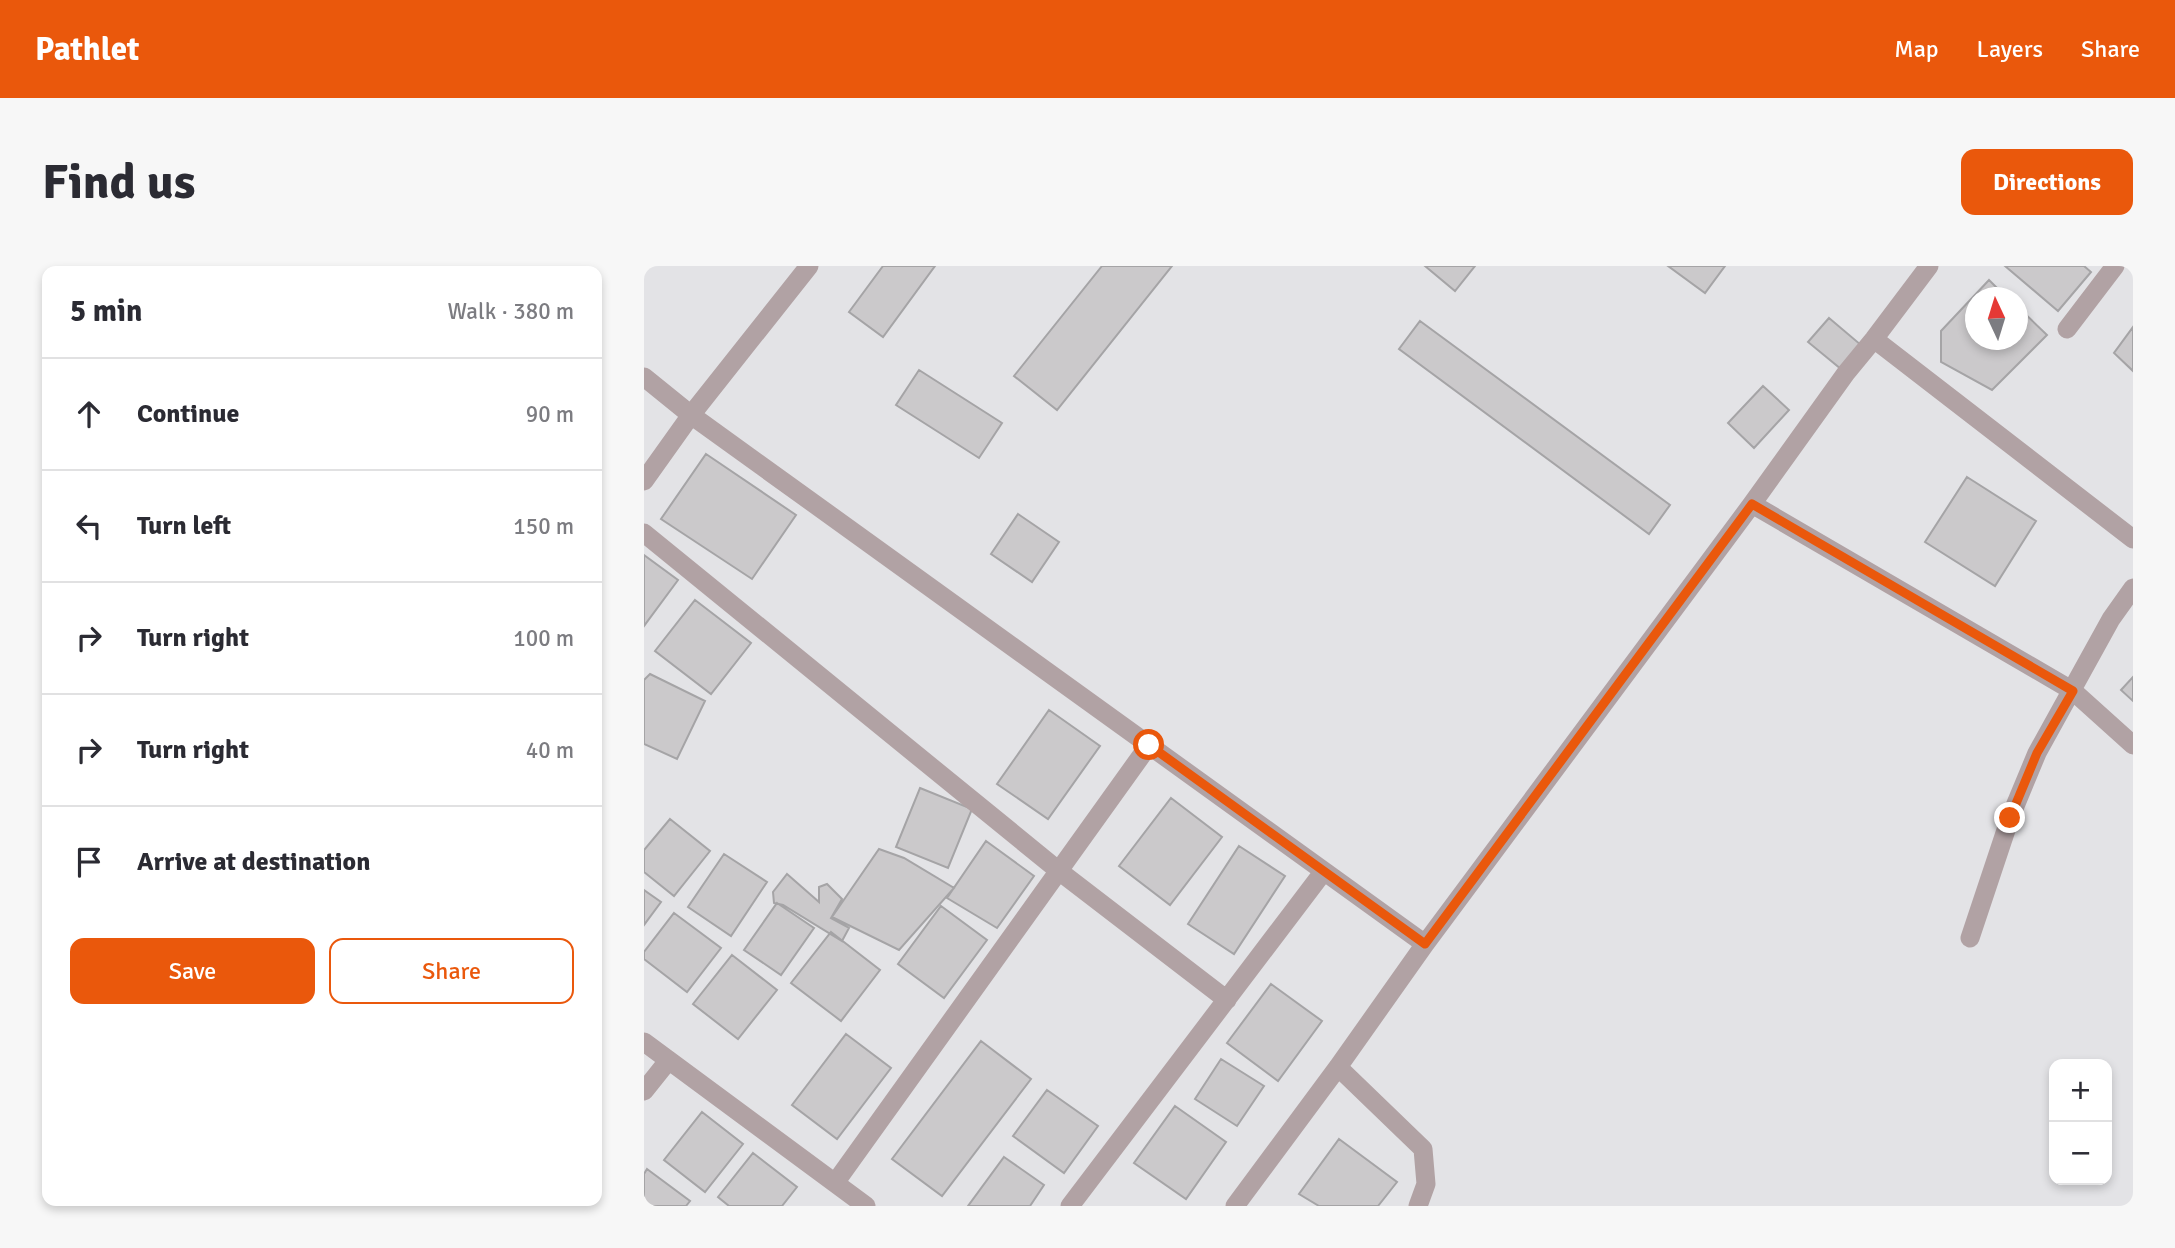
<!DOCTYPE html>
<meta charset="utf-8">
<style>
:root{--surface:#fff;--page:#f7f7f7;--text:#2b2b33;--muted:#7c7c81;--line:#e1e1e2;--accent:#ea580c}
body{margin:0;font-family:Signika,sans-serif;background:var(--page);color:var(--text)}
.controls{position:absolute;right:21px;bottom:21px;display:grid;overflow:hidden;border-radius:14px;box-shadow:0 4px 10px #0003}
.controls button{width:63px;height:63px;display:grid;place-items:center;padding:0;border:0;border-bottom:2px solid var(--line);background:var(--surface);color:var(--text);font:35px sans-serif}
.compass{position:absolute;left:1321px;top:21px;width:63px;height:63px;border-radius:50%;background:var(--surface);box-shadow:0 4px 10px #0003;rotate:356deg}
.stop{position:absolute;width:21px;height:21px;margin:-16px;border:5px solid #ea580c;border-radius:50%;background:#fff}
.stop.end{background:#ea580c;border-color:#fff;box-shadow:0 2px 7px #0008}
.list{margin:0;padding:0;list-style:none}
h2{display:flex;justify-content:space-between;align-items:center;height:91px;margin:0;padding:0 28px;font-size:30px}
h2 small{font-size:23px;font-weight:400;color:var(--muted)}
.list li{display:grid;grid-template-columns:46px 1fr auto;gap:21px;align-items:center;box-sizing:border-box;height:112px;padding:0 28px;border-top:2px solid var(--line)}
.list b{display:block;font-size:26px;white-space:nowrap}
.list em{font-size:23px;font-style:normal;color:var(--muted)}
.actions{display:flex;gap:14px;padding:21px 28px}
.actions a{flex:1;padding:16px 0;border:2px solid var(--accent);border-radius:14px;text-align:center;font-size:24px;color:var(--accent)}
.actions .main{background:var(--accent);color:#fff}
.icon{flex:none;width:38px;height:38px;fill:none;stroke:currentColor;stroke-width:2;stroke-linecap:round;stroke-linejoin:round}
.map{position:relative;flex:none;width:1489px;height:940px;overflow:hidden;border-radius:14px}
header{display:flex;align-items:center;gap:42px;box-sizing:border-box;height:98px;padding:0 35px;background:var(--accent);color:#fff}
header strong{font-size:33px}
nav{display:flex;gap:38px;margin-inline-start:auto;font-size:24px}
.intro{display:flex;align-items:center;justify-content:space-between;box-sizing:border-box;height:168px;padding:0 42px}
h1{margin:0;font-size:49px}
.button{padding:18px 32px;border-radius:14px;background:var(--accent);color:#fff;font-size:24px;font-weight:700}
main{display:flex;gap:42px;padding:0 42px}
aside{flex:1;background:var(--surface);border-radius:14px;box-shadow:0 4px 10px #0003}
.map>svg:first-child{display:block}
</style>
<header>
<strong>Pathlet</strong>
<nav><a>Map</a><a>Layers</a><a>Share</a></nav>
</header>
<div class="intro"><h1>Find us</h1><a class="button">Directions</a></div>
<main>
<aside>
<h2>5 min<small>Walk · 380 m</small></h2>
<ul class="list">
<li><svg class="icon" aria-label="ahead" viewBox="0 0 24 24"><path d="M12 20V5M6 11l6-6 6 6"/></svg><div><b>Continue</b></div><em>90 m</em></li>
<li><svg class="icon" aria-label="left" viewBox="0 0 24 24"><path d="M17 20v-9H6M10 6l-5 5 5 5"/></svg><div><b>Turn left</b></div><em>150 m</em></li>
<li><svg class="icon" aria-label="right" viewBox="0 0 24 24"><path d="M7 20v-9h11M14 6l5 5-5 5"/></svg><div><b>Turn right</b></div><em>100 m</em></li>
<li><svg class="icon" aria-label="right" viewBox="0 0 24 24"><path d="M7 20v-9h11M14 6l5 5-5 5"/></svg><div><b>Turn right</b></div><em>40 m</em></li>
<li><svg class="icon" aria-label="arrive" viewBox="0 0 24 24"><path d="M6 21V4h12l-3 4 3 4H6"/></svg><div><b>Arrive at destination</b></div></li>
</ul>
<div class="actions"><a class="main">Save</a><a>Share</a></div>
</aside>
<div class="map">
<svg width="1489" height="940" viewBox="0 0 1489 940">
<rect width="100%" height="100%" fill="#e3e3e6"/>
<path fill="#cbc9cb" stroke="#a5a4a6" stroke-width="2" d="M239 0H291L239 71 205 46Z
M458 0H528L413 144 370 110Z
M781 0H831L811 25Z
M1024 0H1081L1061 27Z
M1361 0H1440L1447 6 1414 45Z
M1345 14 1363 32H1332V74H1374V41L1403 69 1348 124 1297 96V65Z
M1185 52 1217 79 1197 103 1164 76Z
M776 55 1026 239 1005 268 755 83Z
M1489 61V105L1470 87Z
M275 104 358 157 335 192 252 139Z
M1119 120 1145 144 1110 182 1084 157Z
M62 188 152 249 108 313 17 253Z
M1323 211 1392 255 1351 320 1281 276Z
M374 248 415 276 388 316 347 288Z
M0 289 34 314 0 360Z
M51 334 107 377 67 428 11 385Z
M6 408 61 435 33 493 0 478V414Z
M1489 411V435L1477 424Z
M405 444 456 480 404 553 353 518Z
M276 522 328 543 304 602 252 581Z
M527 532 578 571 526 639 475 600Z
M26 553 66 585 30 630 0 606V584Z
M342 575 390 610 353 662 303 632Z
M595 580 641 610 590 688 544 658Z
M235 583 260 592 310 622 255 684 188 651Z
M80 588 123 616 87 670 44 641Z
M143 608 175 636V621L183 618 198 633 187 652 205 662 198 675 139 639 130 637 129 626Z
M0 624 17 636 0 659Z
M133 637 170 662 137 709 100 684Z
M297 640 343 674 300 732 254 698Z
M30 647 77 682 43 726 0 693V686Z
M187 666 236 704 197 755 147 717Z
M88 689 133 724 94 773 49 738Z
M627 718 678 755 634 815 583 777Z
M202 768 247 802 193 873 148 839Z
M337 775 387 813 298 930 248 893Z
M577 793 620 820 593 860 551 833Z
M403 824 454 860 420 907 369 870Z
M531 840 582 876 542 933 490 897Z
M58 846 99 878 61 926 20 894Z
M695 873 753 916 734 940H675L655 928Z
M109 887 153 921 138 940H85L74 931Z
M360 891 400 919 386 940H324Z
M3 903 46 935 42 940H0V908Z"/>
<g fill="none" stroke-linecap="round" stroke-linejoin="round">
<path stroke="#b1a2a4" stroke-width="19" d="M1423 63 1471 0
M1230 73 1489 273
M0 111 47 149 781 678
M0 215 47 149 165 0
M1108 238 1429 425 1489 479
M0 267 415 605 583 734
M1326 672 1366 552 1393 487 1467 353 1489 322
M0 776 222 940
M694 801 779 883 782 918 774 940
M0 825 24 795
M191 917 505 479
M426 940 680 605
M591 940 694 801 781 678 1108 238 1202 107 1230 73 1285 0"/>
</g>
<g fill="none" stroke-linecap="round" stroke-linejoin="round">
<path stroke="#ea580c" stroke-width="9" d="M505 479 781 678 1108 238 1429 425 1393 487 1366 552"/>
</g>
</svg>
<div class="controls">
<button>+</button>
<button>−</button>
</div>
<svg class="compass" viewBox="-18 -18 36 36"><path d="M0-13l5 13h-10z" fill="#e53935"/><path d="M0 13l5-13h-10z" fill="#7c7c81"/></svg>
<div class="stop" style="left:505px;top:479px"></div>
<div class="stop end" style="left:1366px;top:552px"></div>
</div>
</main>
